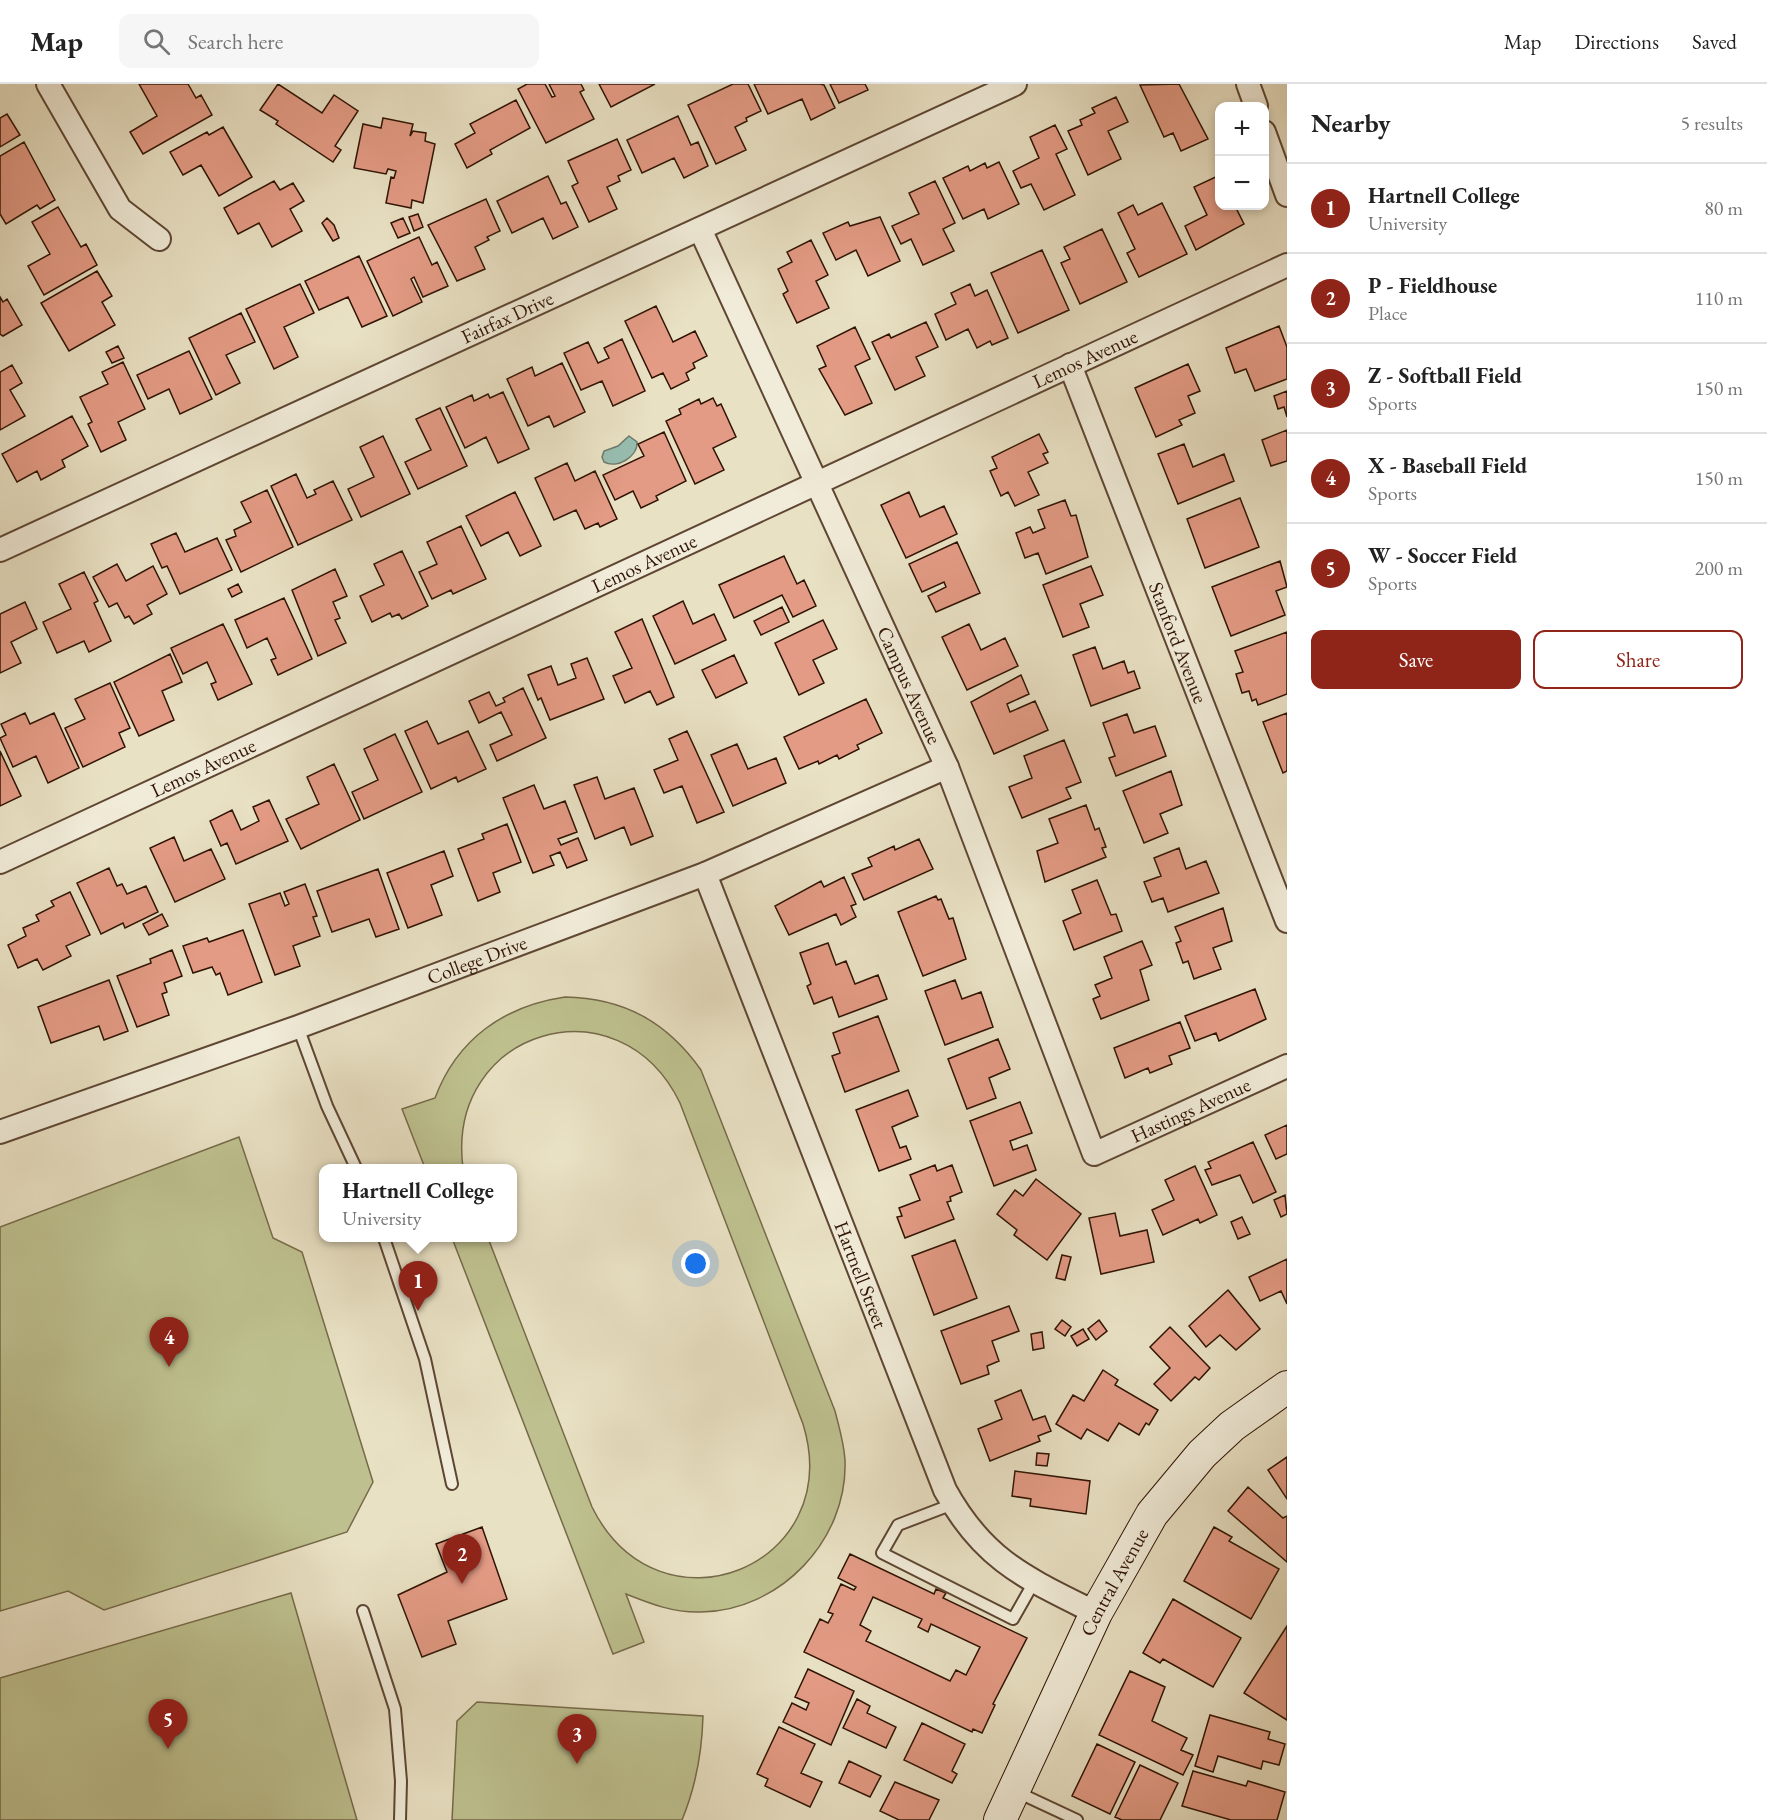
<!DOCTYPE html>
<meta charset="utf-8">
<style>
:root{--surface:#fff;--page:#f6f6f6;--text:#222;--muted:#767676;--line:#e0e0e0;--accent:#8f2418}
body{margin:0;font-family:"EB Garamond",serif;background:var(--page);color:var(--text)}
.controls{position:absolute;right:18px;top:18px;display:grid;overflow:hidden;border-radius:12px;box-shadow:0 3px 9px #0003}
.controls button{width:54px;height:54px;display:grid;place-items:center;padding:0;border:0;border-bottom:2px solid var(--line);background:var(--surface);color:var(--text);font:30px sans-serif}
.you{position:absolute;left:696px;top:1180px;width:21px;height:21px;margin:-15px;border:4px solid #fff;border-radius:50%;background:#1a73e8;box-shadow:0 0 0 9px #1a73e833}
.badge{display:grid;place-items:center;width:39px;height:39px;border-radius:50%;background:var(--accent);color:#fff;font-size:20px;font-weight:700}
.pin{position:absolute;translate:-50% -50px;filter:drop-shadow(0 2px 3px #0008)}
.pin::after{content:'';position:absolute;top:32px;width:21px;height:18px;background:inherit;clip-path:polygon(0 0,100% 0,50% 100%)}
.popup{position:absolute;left:319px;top:1080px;width:198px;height:78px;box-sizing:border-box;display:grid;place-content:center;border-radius:12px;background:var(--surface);filter:drop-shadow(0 2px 4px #0005);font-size:20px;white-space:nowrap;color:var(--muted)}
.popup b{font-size:22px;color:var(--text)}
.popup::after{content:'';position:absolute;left:50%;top:100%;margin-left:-12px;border:12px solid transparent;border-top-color:var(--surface)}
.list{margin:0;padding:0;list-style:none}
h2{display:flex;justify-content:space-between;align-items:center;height:78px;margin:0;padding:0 24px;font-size:26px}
h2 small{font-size:20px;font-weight:400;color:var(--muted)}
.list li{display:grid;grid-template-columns:39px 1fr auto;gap:18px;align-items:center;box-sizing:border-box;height:90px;padding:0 24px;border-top:2px solid var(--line)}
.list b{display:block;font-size:22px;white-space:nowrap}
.list p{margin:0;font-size:20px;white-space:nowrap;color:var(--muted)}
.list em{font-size:20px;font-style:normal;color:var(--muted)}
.actions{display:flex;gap:12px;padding:18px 24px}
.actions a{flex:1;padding:14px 0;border:2px solid var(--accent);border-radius:12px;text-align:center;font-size:21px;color:var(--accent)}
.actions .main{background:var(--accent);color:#fff}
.icon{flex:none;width:33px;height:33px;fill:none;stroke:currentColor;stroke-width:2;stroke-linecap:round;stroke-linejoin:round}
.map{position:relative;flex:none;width:1287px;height:1736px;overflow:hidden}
header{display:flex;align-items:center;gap:36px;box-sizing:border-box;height:84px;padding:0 30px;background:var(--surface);border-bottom:2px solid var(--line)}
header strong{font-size:28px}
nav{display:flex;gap:33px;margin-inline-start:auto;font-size:21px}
.search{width:420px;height:54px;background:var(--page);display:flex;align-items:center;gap:15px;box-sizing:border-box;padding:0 21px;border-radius:12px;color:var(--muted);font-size:22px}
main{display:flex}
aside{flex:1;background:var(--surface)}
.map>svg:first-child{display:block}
</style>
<header>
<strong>Map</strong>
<div class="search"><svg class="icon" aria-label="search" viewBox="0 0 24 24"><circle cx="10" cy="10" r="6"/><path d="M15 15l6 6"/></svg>Search here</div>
<nav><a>Map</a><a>Directions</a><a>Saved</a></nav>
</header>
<main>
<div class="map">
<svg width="1287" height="1736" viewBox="0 0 1287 1736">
<rect width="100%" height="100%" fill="#e9e1c4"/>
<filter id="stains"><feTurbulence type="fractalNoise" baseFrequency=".00333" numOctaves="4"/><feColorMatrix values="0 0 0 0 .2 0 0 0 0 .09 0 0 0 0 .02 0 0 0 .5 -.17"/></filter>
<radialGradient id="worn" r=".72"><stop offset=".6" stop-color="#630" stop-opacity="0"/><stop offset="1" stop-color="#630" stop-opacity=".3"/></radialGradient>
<path fill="#bec18f" stroke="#766a49" stroke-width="1.5" d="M565 913C624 914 667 938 701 986L835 1327C839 1343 844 1359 845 1376 848 1456 780 1527 701 1528 674 1529 651 1520 626 1510L644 1558 613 1570 452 1154H488L592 1423C659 1558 847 1483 803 1340L680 1019C619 893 445 946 463 1084H425L402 1025 435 1014C457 955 504 922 565 913Z
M239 1053 273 1154 302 1168 373 1398 347 1448 104 1526 68 1507 0 1527V1143Z
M291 1509 357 1736H0V1594Z
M477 1618 703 1632C702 1669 696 1702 682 1736H452L457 1637Z"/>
<path fill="#97beb1" stroke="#6d7a6b" stroke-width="1.5" d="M629 352 637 358C638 373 617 385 604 378L602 373 604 367 618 362Z"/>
<path fill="#e49b85" stroke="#2f1303" stroke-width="1.5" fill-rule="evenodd" d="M139 0H188L196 14 201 11 212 31 143 70 130 48 157 32Z
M278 0 322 29 334 11 358 27 335 62 341 66 333 78 276 40 278 37 260 26Z
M527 0H545L552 13 555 12 549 0H581L584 6 580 8 594 35 546 59 518 5Z
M599 0H655L611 23Z
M733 0H748L761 27 746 34 747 37 735 43 746 66 716 80 688 21Z
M754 0H820L824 1 835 24 811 36 802 15 768 30Z
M830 0H865L868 6 839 19Z
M1179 0 1208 55 1181 67 1173 49 1164 53 1140 1Z
M1116 13 1128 38 1108 47 1121 75 1088 91 1068 47 1082 41 1080 36 1095 29 1092 24Z
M516 16 530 44 490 66 492 70 467 84 455 60 475 49 470 40Z
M7 30 20 51 0 63V34Z
M678 32 691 61 698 58 708 82 684 94 674 74 642 89 627 56Z
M383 34 413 40 410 52 413 47 426 49 425 57 435 60 423 119 412 116 411 124 386 119 391 93 394 94 396 87 388 85 386 90 354 84 363 40 381 44Z
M1055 41 1067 65 1056 70 1075 111 1044 126 1031 100 1021 104 1013 87 1039 74 1030 53Z
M223 43 252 93 219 112 201 81 183 91 170 68 207 48 209 51Z
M617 55 631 86 618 92 620 97 607 103 617 125 589 138 572 102 578 99 568 77Z
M24 58 55 116 40 125 37 121 6 140 0 130V72Z
M999 78 1019 120 988 135 984 125 963 135 943 94 968 82 970 87 985 79 987 84Z
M1220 91V122H1235L1244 140 1196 166 1185 142 1207 131 1194 103Z
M548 92 561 120 566 118 578 143 553 155 543 134 512 149 497 117Z
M274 97 280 106 293 99 304 117 290 125 302 147 272 163 259 139 238 150 224 124Z
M935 97 955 139 943 145 954 167 923 181 911 155 901 160 892 142 919 130 909 109Z
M486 115 500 147 487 153 489 156 475 163 485 185 457 197 428 141Z
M1162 119 1187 170 1139 193 1127 169 1135 165 1118 129 1133 121 1138 131Z
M58 123 81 163 86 160 97 181 44 211 28 182 50 170 32 138Z
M418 130 423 143 414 147 409 133Z
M880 133 900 177 868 192 856 166 836 176 823 149 848 138 850 142Z
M327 134 334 141 339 154 333 157 322 139Z
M403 134 410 149 398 154 391 139Z
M1102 145 1127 198 1080 220 1061 179 1070 175 1064 163Z
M419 153 432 181 437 178 448 202 423 213 414 193 411 195 422 218 393 232 367 177Z
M811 156 828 191 816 197 829 224 797 239 783 210 788 207 778 185 792 178 787 168Z
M1042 166 1069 226 1018 249 991 189Z
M359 172 387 232 362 243 348 213 319 226 305 197Z
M97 187 112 212 102 218 115 241 69 267 41 219Z
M300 200 314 229 284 243 298 273 274 285 246 225Z
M970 200 975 212 987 206 1008 254 992 261 990 257 977 264 968 245 946 256 935 230 956 220 951 209Z
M0 213 3 218 7 215 22 241 3 252 0 250Z
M656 222 673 258 695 247 707 272 693 279 695 284 686 289 689 296 671 305 663 289 652 294 625 237Z
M241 229 255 258 226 271 240 299 216 311 189 254Z
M926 238 938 263 916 273 925 292 895 306 872 258 889 250 891 254Z
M1279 242 1287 263V295L1255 307 1246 285 1235 289 1226 264Z
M855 243 870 275 855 282 872 319 845 331 819 285 826 282 817 262Z
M622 255 645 307 613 322 602 297 581 306 564 269 588 258 598 279 609 274 604 264Z
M118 262 124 274 112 279 106 268Z
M189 267 212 315 180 330 169 305 148 315 137 291Z
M123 278 145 325 118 338 126 356 101 368 88 340 92 338 80 313 108 300 102 288Z
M562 279 585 328 554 343 549 332 528 342 507 295 532 283 535 292Z
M1188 280 1200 307 1188 312 1195 329 1179 336 1182 341 1156 353 1135 304Z
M12 281 22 299 10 306 25 332 0 346V288Z
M1287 307V333L1284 323 1278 325 1274 312Z
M503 308 529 365 498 379 486 353 465 364 446 323 472 311 474 317 488 310 490 314Z
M713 314 717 322 721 320 736 353 713 364 724 386 695 400 666 337 681 330 679 325 699 315 701 320Z
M440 324 467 382 418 405 405 378 431 366 416 335Z
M72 332 88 362 62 376 65 383 41 396 37 387 17 398 2 370Z
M1287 346V377L1271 382 1262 356Z
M664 348 686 397 656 412 658 416 641 424 633 407 615 416 603 391 644 372 638 360Z
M1039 350 1048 368 1043 370 1048 379 1028 388 1039 411 1015 422 1008 408 1001 412 990 387 997 384 992 373Z
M383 352 410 410 361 433 348 405 374 393 360 363Z
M1184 360 1193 383 1224 370 1234 397 1178 420 1158 370Z
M567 379 575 397 595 387 617 435 600 443 598 439 585 445 576 426 554 436 535 394Z
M296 390 307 414 316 410 314 406 333 397 352 436 298 461 271 402Z
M267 406 293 463 241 488 226 456 236 452 234 446 251 438 241 418Z
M515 408 541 462 520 472 508 448 481 462 466 432Z
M909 408 920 433 944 422 957 450 906 474 881 421Z
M1240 414 1259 463 1205 484 1187 435Z
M1065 416 1071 432 1076 431 1088 473 1046 490 1038 469 1025 474 1016 449 1030 443 1033 449 1045 444 1038 426Z
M461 442 486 495 453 510 451 506 432 515 419 488 437 480 427 458Z
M176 449 185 468 217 454 232 486 180 510 167 482 162 484 151 460Z
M957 458 980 509 936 528 928 512 946 503 944 498 922 508 909 480Z
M402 467 428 522 402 535 399 530 392 533 390 529 372 538 360 512 384 501 374 480Z
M784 472 797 500 804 496 816 522 793 533 782 511 734 534 719 501Z
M1280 477 1287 503 1276 507 1285 531 1231 552 1212 503Z
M117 480 126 497 153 482 167 510 147 521 152 530 134 540 129 532 125 534 117 519 109 523 93 493Z
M1091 482 1103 511 1080 520 1089 543 1063 553 1043 501Z
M335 485 347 512 333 518 340 534 335 536 346 559 318 572 292 506Z
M84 488 98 517 94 519 111 557 89 568 84 557 57 569 43 538 71 525 59 500Z
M238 500 242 508 232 513 228 505Z
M284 514 312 575 278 591 271 576 276 574 267 554 247 564 235 536Z
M683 517 693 540 714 530 726 556 675 580 653 532Z
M25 518 37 545 11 558 21 579 0 589V530Z
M782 523 789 538 761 551 754 537Z
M642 535 674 613 657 621 650 607 625 619 613 592 632 584 615 548Z
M823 536 837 565 813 576 824 599 799 611 775 559Z
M223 540 252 600 218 616 211 600 216 598 207 578 183 590 171 564Z
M969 540 981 566 1005 554 1018 582 967 606 942 553Z
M1287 548V610L1258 621 1256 615 1252 617 1249 607 1242 609 1236 590 1243 588 1235 567Z
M1095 563 1103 585 1124 577 1128 589 1134 587 1140 604 1091 622 1073 571Z
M170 570 182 598 162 607 174 636 139 652 114 598Z
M734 571 747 599 716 614 702 586Z
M587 574 604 615 550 636 541 614 538 616 528 591 551 582 558 601 576 594 571 580Z
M1021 591 1029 610 1007 620 1010 628 1035 617 1048 646 994 670 971 618Z
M110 599 130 644 119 649 125 663 83 683 65 644 85 635 75 615Z
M523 604 546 654 497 677 490 661 512 651 501 628 479 639 469 617 489 608 496 622 505 618 503 614Z
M866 615 882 649 857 661 859 665 839 675 837 671 819 680 818 677 799 685 784 653Z
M25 629 30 640 54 629 79 684 48 699 36 672 13 683 0 654 6 651 1 640Z
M1287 629V687L1283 689 1263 638Z
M1127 630 1134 649 1155 642 1166 672 1116 692 1109 674 1115 672 1103 639Z
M427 637 438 660 468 647 486 685 458 698 456 693 431 705 405 647Z
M687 647 724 728 697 739 682 702 664 709 654 686 678 676 669 655Z
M395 650 422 708 364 735 352 708 378 696 364 665Z
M1064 656 1081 698 1066 704 1071 714 1022 734 1009 703 1032 694 1024 672Z
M737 660 748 685 776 674 786 699 733 722 711 671Z
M0 667 21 712 0 722Z
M334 680 360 736 301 765 286 735 319 720 307 693Z
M1171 687 1182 721 1160 730 1168 749 1144 759 1123 707Z
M597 693 605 715 634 704 653 752 631 761 624 743 595 755 574 701Z
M534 701 544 725 565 717 577 748 558 755 561 761 578 754 587 776 567 784 560 768 550 772 554 781 533 789 503 714Z
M269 716 288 757 236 780 227 759 221 762 210 737 232 726 241 746 259 737 253 723Z
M1086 721 1095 746 1099 744 1106 763 1102 764 1106 773 1045 798 1037 767 1058 759 1049 735Z
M507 740 521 778 493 789 500 808 478 817 458 765 484 755 482 750Z
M174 753 184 777 211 765 225 795 175 818 150 764Z
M919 755 933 785 864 816 852 790 872 782 868 774 894 762 895 766Z
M1179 764 1186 785 1206 777 1219 809 1168 828 1163 814 1152 818 1144 798 1161 792 1154 774Z
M444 767 453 792 431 801 442 831 408 844 387 789Z
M109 784 117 802 122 800 127 810 146 802 158 828 125 844 123 839 101 850 77 799Z
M378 785 399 845 376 853 369 835 332 848 317 807Z
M844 793 856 820 851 822 856 833 841 841 836 830 789 851 775 822 821 797 824 803Z
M1097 796 1111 831 1116 830 1122 847 1074 866 1063 837 1081 829 1072 806Z
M305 800 317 832 313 833 320 852 293 862 300 882 275 891 249 820 280 809 285 822 289 820 284 808Z
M70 808 90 851 66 862 71 872 43 886 37 875 18 884 8 861 26 852 23 844 39 837 36 831 54 822 51 817Z
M936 812 938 816 941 815 949 835 953 834 966 875 923 892 898 828Z
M1223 824 1232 857 1213 864 1221 885 1194 895 1188 877 1183 879 1176 859 1181 857 1175 843Z
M162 830 168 842 149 851 143 840Z
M243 846 262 898 228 911 220 889 216 891 212 883 193 889 183 862 207 854 209 858Z
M1142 857 1152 881 1140 886 1149 916 1101 935 1093 915 1100 912 1095 901 1112 894 1104 873Z
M828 859 836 881 846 877 855 900 878 891 887 915 839 933 832 913 814 920 807 902 811 900 800 869Z
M172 866 182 892 164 899 167 908 162 910 169 931 137 943 117 892 151 879 150 875Z
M109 896 128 947 104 956 99 942 51 959 38 923Z
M955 896 962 915 981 908 993 943 945 961 925 907Z
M1255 905 1266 935 1219 957 1216 949 1195 957 1185 932Z
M878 932 899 987 845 1008 832 972 840 969 833 949Z
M1180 938 1190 964 1169 972 1172 980 1150 989 1148 984 1125 994 1114 964Z
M998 955 1010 985 989 994 996 1014 967 1025 948 975Z
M908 1006 918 1032 892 1043 900 1064 906 1062 911 1075 879 1087 856 1026Z
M1020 1018 1032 1049 1010 1057 1013 1066 1027 1061 1036 1086 994 1102 970 1037Z
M1287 1041V1070L1276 1075 1265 1051Z
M1253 1058 1276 1108 1253 1119 1240 1091 1212 1101 1205 1086 1211 1084 1208 1078Z
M935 1081 937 1087 952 1081 962 1108 950 1113 951 1117 947 1118 954 1135 905 1154 897 1133 902 1132 899 1124 920 1116 910 1091Z
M1195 1082 1217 1131 1200 1139 1198 1135 1163 1151 1152 1126 1174 1116 1165 1096Z
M1036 1095 1081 1130 1047 1176 1014 1151 1017 1146 997 1130 1015 1106 1023 1112Z
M1285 1111 1287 1130 1281 1133 1274 1116Z
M1115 1129 1120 1152 1147 1146 1154 1178 1101 1190 1089 1134Z
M1242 1133 1250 1150 1238 1155 1231 1138Z
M955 1156 977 1214 934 1231 912 1172Z
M1062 1171 1071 1173 1065 1196 1056 1194Z
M1287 1175V1220L1281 1207 1260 1217 1249 1193Z
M1228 1206 1260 1245 1236 1266 1220 1251 1206 1263 1189 1242Z
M1009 1222 1019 1247 992 1257 999 1277 987 1282 989 1290 961 1300 941 1247Z
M1062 1236 1071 1243 1065 1252 1055 1245Z
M1099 1236 1107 1247 1096 1256 1088 1245Z
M1170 1243 1210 1284 1199 1296 1195 1293 1171 1317 1154 1300 1170 1284 1150 1263Z
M1083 1245 1089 1255 1077 1262 1071 1252Z
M1042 1248 1044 1264 1033 1266 1031 1250Z
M1103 1286 1118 1296 1115 1301 1158 1326 1149 1341 1146 1339 1139 1351 1119 1339 1108 1357 1087 1345 1081 1355 1056 1340 1073 1311 1084 1317Z
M1021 1306 1033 1336 1045 1332 1051 1347 1038 1352 1040 1357 990 1377 978 1345 1002 1335 995 1317Z
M1037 1369 1049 1370 1047 1382 1036 1381Z
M1287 1373V1415L1268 1386Z
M1015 1387 1090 1397 1086 1430 1030 1422 1031 1415 1012 1412Z
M1248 1403 1283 1434 1287 1432V1478L1228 1427Z
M482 1443 507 1515 448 1537 456 1560 422 1573 398 1511 447 1488 436 1460Z
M1214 1443 1232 1453 1229 1457 1279 1485 1251 1535 1184 1497Z
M850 1470 934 1510 936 1505 946 1509 943 1514 1027 1554 993 1620 995 1621 982 1649 973 1645 972 1648 804 1568 820 1535 828 1539 833 1530 828 1528 841 1500 854 1506 856 1503 838 1494ZM873 1513 922 1535 918 1543 928 1548 931 1540 980 1563 966 1591 956 1586 950 1597 866 1557 871 1547 860 1541Z
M1173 1515 1241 1554 1213 1603 1163 1575 1160 1579 1143 1569Z
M1287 1542V1636L1244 1609Z
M808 1585 854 1607 831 1661 783 1638 792 1619 806 1626 809 1619 795 1613Z
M1130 1587 1165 1603 1152 1637 1187 1654 1181 1666 1193 1671 1183 1691 1099 1651Z
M857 1615 870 1622 867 1629 896 1643 886 1664 843 1644Z
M1210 1631 1270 1648 1268 1655 1285 1660 1279 1681 1263 1677 1261 1685 1218 1672 1213 1688 1195 1682Z
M922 1639 965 1660 952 1687 957 1690 952 1699 904 1676Z
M779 1643 815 1660 801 1689 822 1698 810 1723 765 1702 768 1695 757 1690Z
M1097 1660 1135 1678 1110 1730 1072 1712Z
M849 1677 881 1692 870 1713 839 1699Z
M1140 1681 1178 1699 1160 1736H1122L1115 1733Z
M1193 1687 1246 1702 1248 1697 1285 1708 1277 1736H1231L1182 1722Z
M895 1698 939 1716 929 1736H899L880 1727Z"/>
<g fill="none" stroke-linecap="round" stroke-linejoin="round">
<defs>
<path id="lane" d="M298 943 327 1022 356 1084
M384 1154 425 1275 452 1400
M953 1420 898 1441 882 1469 1013 1535 1034 1498
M363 1527 395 1625 401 1697 400 1736
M1015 1707 1077 1736"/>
<g id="street">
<path d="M48 0 120 125 159 155"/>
<path d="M1248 0 1256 22"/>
<path d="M1264 48 1287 111"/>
<path id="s1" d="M700 145 947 683 1094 1070 1287 982"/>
<path id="s2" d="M1070 281 1287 837"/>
<path id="s3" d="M0 466 1015 0"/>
<path id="s4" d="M0 778 1287 181"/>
<path id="s5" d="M705 790 945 1406C984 1477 1026 1494 1096 1529"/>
<path id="s6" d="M0 1048 298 943 705 790 947 683"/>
</g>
<g id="secondary">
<path id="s7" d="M1000 1736 1096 1529 1152 1430 1202 1370 1232 1342 1287 1303"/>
</g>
</defs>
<use href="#lane" stroke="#5e4633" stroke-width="14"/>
<use href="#street" stroke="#5e4633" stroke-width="26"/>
<use href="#secondary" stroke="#2f1303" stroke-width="34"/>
<use href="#lane" stroke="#f1ecd9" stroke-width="10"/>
<use href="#street" stroke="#f1ecd9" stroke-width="22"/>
<use href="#secondary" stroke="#f1ecd9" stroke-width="32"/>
</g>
<g text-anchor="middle" stroke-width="4.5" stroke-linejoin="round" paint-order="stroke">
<g font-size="20" fill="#2f1303" stroke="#f1ecd9">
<text dy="7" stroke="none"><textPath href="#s3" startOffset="558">Fairfax Drive</textPath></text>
<text dy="7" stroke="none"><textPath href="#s4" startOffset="1196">Lemos Avenue</textPath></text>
<text dy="7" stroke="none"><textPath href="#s4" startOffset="710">Lemos Avenue</textPath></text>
<text dy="7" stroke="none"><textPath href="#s2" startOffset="298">Stanford Avenue</textPath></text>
<text dy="7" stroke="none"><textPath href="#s1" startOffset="502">Campus Avenue</textPath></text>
<text dy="7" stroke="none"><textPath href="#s4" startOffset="224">Lemos Avenue</textPath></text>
<text dy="7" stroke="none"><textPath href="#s6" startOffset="507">College Drive</textPath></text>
<text dy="7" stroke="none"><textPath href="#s1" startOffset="1112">Hastings Avenue</textPath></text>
<text dy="7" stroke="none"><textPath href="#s5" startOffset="430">Hartnell Street</textPath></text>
<text dy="7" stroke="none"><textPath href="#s7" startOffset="264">Central Avenue</textPath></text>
</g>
</g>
<rect width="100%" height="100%" filter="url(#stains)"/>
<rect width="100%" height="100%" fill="url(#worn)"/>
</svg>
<div class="controls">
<button>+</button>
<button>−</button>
</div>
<div class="you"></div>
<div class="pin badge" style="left:418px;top:1227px">1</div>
<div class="popup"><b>Hartnell College</b>University</div>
<div class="pin badge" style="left:462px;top:1500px">2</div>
<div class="pin badge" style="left:577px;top:1680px">3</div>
<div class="pin badge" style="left:169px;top:1283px">4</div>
<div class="pin badge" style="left:168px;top:1665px">5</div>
</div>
<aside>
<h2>Nearby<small>5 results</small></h2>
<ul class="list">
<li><span class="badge">1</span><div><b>Hartnell College</b><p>University</p></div><em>80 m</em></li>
<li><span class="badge">2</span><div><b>P - Fieldhouse</b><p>Place</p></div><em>110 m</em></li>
<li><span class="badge">3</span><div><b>Z - Softball Field</b><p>Sports</p></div><em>150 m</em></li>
<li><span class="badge">4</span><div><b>X - Baseball Field</b><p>Sports</p></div><em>150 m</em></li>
<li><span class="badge">5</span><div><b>W - Soccer Field</b><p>Sports</p></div><em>200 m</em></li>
</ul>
<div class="actions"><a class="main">Save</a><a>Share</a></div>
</aside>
</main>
